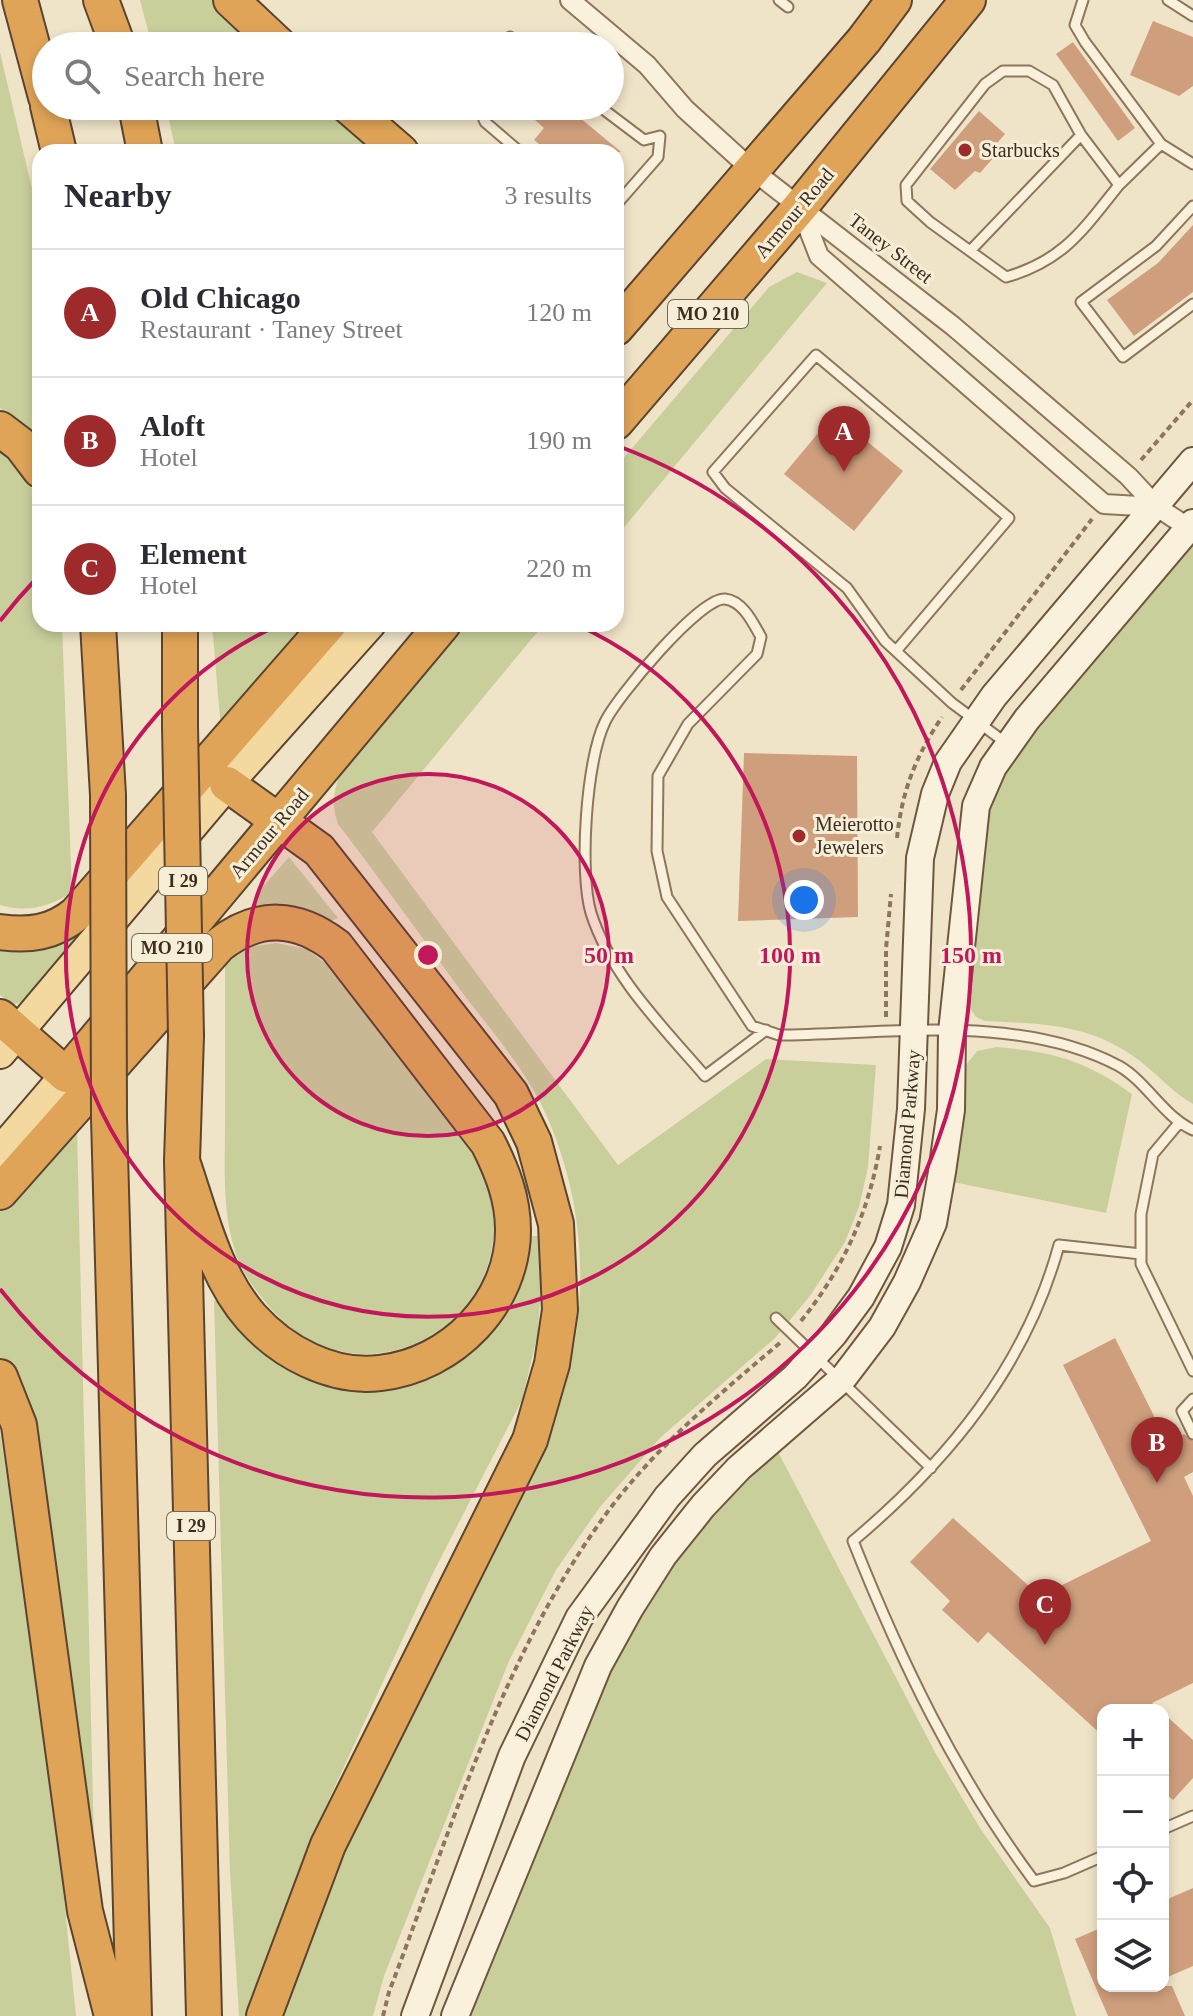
<!DOCTYPE html>
<meta charset="utf-8">
<style>
:root{--surface:#fff;--page:#f7f7f7;--text:#2b2b33;--muted:#7c7c81;--line:#e1e1e2;--accent:#9e2a2b}
body{margin:0;font-family:Georgia,serif;background:var(--page);color:var(--text)}
.controls{position:absolute;right:24px;bottom:24px;display:grid;overflow:hidden;border-radius:16px;box-shadow:0 4px 12px #0003}
.controls button{width:72px;height:72px;display:grid;place-items:center;padding:0;border:0;border-bottom:2px solid var(--line);background:var(--surface);color:var(--text);font:40px sans-serif}
.you{position:absolute;left:804px;top:900px;width:28px;height:28px;margin:-20px;border:6px solid #fff;border-radius:50%;background:#1a73e8;box-shadow:0 0 0 12px #1a73e833}
.badge{display:grid;place-items:center;width:52px;height:52px;border-radius:50%;background:var(--accent);color:#fff;font-size:26px;font-weight:700}
.pin{position:absolute;translate:-50% -66px;filter:drop-shadow(0 2px 4px #0008)}
.pin::after{content:'';position:absolute;top:42px;width:28px;height:24px;background:inherit;clip-path:polygon(0 0,100% 0,50% 100%)}
.list{margin:0;padding:0;list-style:none}
h2{display:flex;justify-content:space-between;align-items:center;height:104px;margin:0;padding:0 32px;font-size:34px}
h2 small{font-size:26px;font-weight:400;color:var(--muted)}
.list li{display:grid;grid-template-columns:52px 1fr auto;gap:24px;align-items:center;box-sizing:border-box;height:128px;padding:0 32px;border-top:2px solid var(--line)}
.list b{display:block;font-size:30px;white-space:nowrap}
.list p{margin:0;font-size:26px;white-space:nowrap;color:var(--muted)}
.list em{font-size:26px;font-style:normal;color:var(--muted)}
.icon{flex:none;width:44px;height:44px;fill:none;stroke:currentColor;stroke-width:2;stroke-linecap:round;stroke-linejoin:round}
.map{position:relative;flex:none;width:1193px;height:2016px;overflow:hidden}
.search{position:absolute;background:var(--surface);box-shadow:0 4px 12px #0003;left:32px;top:32px;width:592px;height:88px;display:flex;align-items:center;gap:20px;box-sizing:border-box;padding:0 28px;border-radius:44px;color:var(--muted);font-size:30px}
.panel{position:absolute;background:var(--surface);box-shadow:0 4px 12px #0003;left:32px;top:144px;width:592px;height:488px;border-radius:24px}
.map>svg:first-child{display:block}
</style>
<div class="map">
<svg width="1193" height="2016" viewBox="0 0 1193 2016">
<rect width="100%" height="100%" fill="#f0e4c8"/>
<path fill="#c9cf9b" d="M140 0H212L257 46H152Z
M0 52 40 223V443L0 408Z
M166 106H326L380 152H176Z
M797 272 827 283 616 537V467L769 287Z
M0 449 27 479 40 506V624H62L72 892C50 907 26 913 0 905Z
M1193 530V1104C1172 1092 1158 1075 1140 1061 1090 1023 1043 1024 985 1021L976 1017 967 1004 972 836 994 773Z
M212 624H315L221 730Z
M468 624H544L372 832 618 1165 766 1059 876 1065 868 1167 859 1207 845 1242 810 1296 775 1338 661 1437 600 1507 556 1570 509 1661 384 1976 373 2016H283L328 1875 543 1451C591 1339 595 1215 541 1104 519 1060 482 1020 453 980 415 928 377 875 338 824 329 799 336 780 349 757Z
M289 857 338 918 331 921 288 905 256 908 254 897Z
M74 928 75 939 24 1001 12 1005 0 995V949C29 953 49 942 74 928Z
M276 943 307 949 331 968 473 1152C557 1304 365 1427 266 1303 253 1287 241 1271 235 1251 222 1210 225 1167 225 1124 225 1069 225 1015 225 960L249 947Z
M997 1047C1054 1052 1085 1060 1132 1094L1106 1213 953 1182 962 1070 977 1051Z
M77 1130 94 1844 90 1851 32 1416 20 1383 0 1357V1212L18 1200Z
M527 1236H544L538 1333 522 1400 432 1575 314 1832 276 1932 253 2016H239L230 1872 214 1301 221 1298 231 1315 411 1380Z
M0 1431 56 1820 76 2016H0Z
M776 1448 936 1754 980 1828 1050 1928 1076 2016H465L599 1674 674 1554Z"/>
<path fill="#cf9f7d" d="M1153 21 1193 37V86L1179 96 1130 75Z
M1073 42 1135 128 1118 141 1056 54Z
M545 106H566L621 152H549L534 140 544 128 534 119Z
M979 111 1005 134 990 151 995 156 980 173 975 171 955 190 930 169Z
M1193 225V292L1134 336 1107 300 1158 263Z
M834 414 903 471 854 531 784 474Z
M744 753 857 756 858 917 738 921Z
M1115 1338 1167 1442 1184 1434 1193 1441V1472L1184 1477 1193 1496V1683L1152 1703 1160 1710H1103V1736L988 1632 978 1643 942 1610 950 1601 910 1562 953 1518 1040 1596 1151 1541 1063 1365Z
M1163 1713 1193 1740V1778L1173 1800 1163 1791Z
M1193 1888V1966L1163 1979V1901Z
M1103 1927V1986H1172L1185 2016H1108L1075 1939Z"/>
<g fill="none" stroke-linecap="round" stroke-linejoin="round">
<defs>
<path id="lane" d="M779 0 788 7
M1083 0 1075 25 1085 42 1161 144 1193 164
M1168 0 1193 16
M503 46 510 37 522 46
M478 106 485 122 520 152
M599 106 644 140 660 136 658 157 616 205
M1119 185C1083 230 1063 261 1006 277L930 222 907 201 906 185 985 84 1003 71H1029L1053 85 1081 135 1119 185 1161 144
M1193 206 1156 246 1081 302 1123 357 1193 304
M971 250 1081 135
M896 651 1009 518 816 355 713 472 725 488 847 588 885 641 952 703 1006 743
M766 1030 705 1076C663 1027 611 976 591 913 579 873 586 760 605 722 616 698 700 597 725 599 743 601 753 623 761 637L757 654 688 724 658 776 657 851 667 897 752 1026 779 1035C888 1034 1019 1013 1119 1066 1147 1082 1163 1116 1193 1130
M1179 1123 1153 1154 1141 1214V1264L1193 1371
M776 1318 931 1468
M1193 1399 1182 1411 1193 1434
M1163 1829 1193 1816
M1103 1856 1064 1873 1034 1881C956 1776 901 1662 853 1541 948 1461 1026 1366 1059 1245L1141 1254"/>
<path id="street" d="M570 0 647 65 685 109 751 169 953 326 1128 476 1157 507 1189 528
M800 207 819 256 1104 504 1157 507"/>
<path id="secondary" d="M415 2016 512 1756 579 1618 667 1497 705 1455 795 1377 833 1335 861 1297 888 1247 901 1205 911 1109 920 858 935 794 948 762 994 696 1193 461
M455 2016 598 1666 630 1608 663 1556 703 1506 739 1468 844 1377 882 1327 907 1282 933 1223 942 1172 951 1110 952 1032 976 806 993 767 1027 719 1193 523"/>
<path id="primary" d="M0 1053 227 784 370 624
M0 1152 66 1075"/>
<path id="highway" d="M20 0 46 97
M101 0 118 46
M231 0 280 46
M48 106 59 152
M136 106 145 152
M348 106 401 152
M616 328 864 40 894 0
M616 422 800 207 968 0
M0 429 21 445 40 470
M98 624 108 795
M180 624V726
M227 784 319 850 511 1094 534 1142 556 1224 560 1310 552 1364 530 1440 328 1845 264 2016
M0 932C29 936 53 933 76 914L329 624
M0 1017 66 1075 443 624
M186 1036 182 1161 204 2016
M109 1118 134 2016
M0 1192 219 945C258 914 297 916 336 946L488 1143C502 1171 513 1198 513 1230 513 1303 452 1365 380 1373 332 1379 282 1352 251 1317 214 1275 200 1213 182 1161
M0 1377 19 1425 85 1911 112 2016"/>
</defs>
<use href="#lane" stroke="#8d765c" stroke-width="13"/>
<use href="#street" stroke="#8d765c" stroke-width="22"/>
<use href="#secondary" stroke="#6f573f" stroke-width="30"/>
<use href="#primary" stroke="#5b4430" stroke-width="34"/>
<use href="#highway" stroke="#5b4430" stroke-width="38"/>
<path stroke="#8d765c" stroke-width="4" stroke-dasharray="6 4" stroke-linecap="butt" d="M1141 460 1193 400
M961 690 1092 519
M897 838C902 790 916 756 942 717
M886 1017V949L891 894
M801 1321C843 1269 869 1212 880 1146
M383 2016 389 1992C453 1825 505 1646 615 1502 663 1441 722 1392 781 1342"/>
<use href="#lane" stroke="#faf1dc" stroke-width="9"/>
<use href="#street" stroke="#faf1dc" stroke-width="18"/>
<use href="#secondary" stroke="#faf1dc" stroke-width="26"/>
<use href="#primary" stroke="#f3d9a0" stroke-width="30"/>
<use href="#highway" stroke="#e0a458" stroke-width="34"/>
<defs>
<path id="highway-bridge" d="M180 726 186 1036
M108 795 109 1118"/>
</defs>
<use href="#highway-bridge" stroke="#5b4430" stroke-width="38" stroke-linecap="butt"/>
<use href="#highway-bridge" stroke="#e0a458" stroke-width="34"/>
</g>
<circle cx="428" cy="955" r="181" fill="#c2185b" fill-opacity=".12"/>
<g fill="none" stroke="#c2185b" stroke-width="4">
<circle cx="428" cy="955" r="181"/>
<path d="M575 624A362 362 0 1 1 281 624"/>
<path d="M0 621A543 543 0 0 1 37 578M618 446A543 543 0 1 1 0 1289"/>
</g>
<g fill="#9e2a2b" stroke="#f7eed8" stroke-width="3">
<circle cx="965" cy="150" r="8"/>
<circle cx="799" cy="836" r="8"/>
</g>
<g text-anchor="middle" stroke-width="6" stroke-linejoin="round" paint-order="stroke">
<g fill="#f7eed8" stroke="#756857" stroke-width="2">
<rect x="668" y="300" width="80" height="28" rx="6"/>
<rect x="159" y="867" width="48" height="28" rx="6"/>
<rect x="132" y="934" width="80" height="28" rx="6"/>
<rect x="167" y="1512" width="48" height="28" rx="6"/>
</g>
<g font-size="18" font-weight="bold" fill="#3d2e20">
<text x="708" y="320">MO 210</text>
<text x="183" y="887">I 29</text>
<text x="172" y="954">MO 210</text>
<text x="191" y="1532">I 29</text>
</g>
<g font-size="20" fill="#3d2e20" stroke="#f7eed8" text-anchor="start">
<text x="981" y="157">Starbucks</text>
<text x="815" y="831">Meierotto<tspan x="815" dy="23">Jewelers</tspan></text>
</g>
<g font-size="20" fill="#3d2e20" stroke="#f7eed8">
<text transform="translate(794 213) rotate(-50)" y="7">Armour Road</text>
<text transform="translate(891 248) rotate(38)" y="7">Taney Street</text>
<text transform="translate(269 833) rotate(-50)" y="7">Armour Road</text>
<text transform="translate(907 1124) rotate(-85)" y="7">Diamond Parkway</text>
<text transform="translate(554 1673) rotate(-63)" y="7">Diamond Parkway</text>
</g>
</g>
<circle cx="428" cy="955" r="12" fill="#c2185b" stroke="#f7eed8" stroke-width="4"/>
<g font-size="24" text-anchor="middle" font-weight="bold" fill="#c2185b" stroke="#f7eed8" stroke-width="6" stroke-linejoin="round" paint-order="stroke">
<text x="609" y="963">50 m</text>
<text x="790" y="963">100 m</text>
<text x="971" y="963">150 m</text>
</g>
</svg>
<div class="controls">
<button>+</button>
<button>−</button>
<button><svg class="icon" aria-label="locate" viewBox="0 0 24 24"><circle cx="12" cy="12" r="6"/><path d="M12 2v4M12 18v4M2 12h4M18 12h4"/></svg></button>
<button><svg class="icon" aria-label="layers" viewBox="0 0 24 24"><path d="M12 4l9 5-9 5-9-5zM3 14l9 5 9-5"/></svg></button>
</div>
<div class="you"></div>
<div class="pin badge" style="left:844px;top:472px">A</div>
<div class="pin badge" style="left:1157px;top:1483px">B</div>
<div class="pin badge" style="left:1045px;top:1645px">C</div>
<div class="search"><svg class="icon" aria-label="search" viewBox="0 0 24 24"><circle cx="10" cy="10" r="6"/><path d="M15 15l6 6"/></svg>Search here</div>
<section class="panel">
<h2>Nearby<small>3 results</small></h2>
<ul class="list">
<li><span class="badge">A</span><div><b>Old Chicago</b><p>Restaurant · Taney Street</p></div><em>120 m</em></li>
<li><span class="badge">B</span><div><b>Aloft</b><p>Hotel</p></div><em>190 m</em></li>
<li><span class="badge">C</span><div><b>Element</b><p>Hotel</p></div><em>220 m</em></li>
</ul>
</section>
</div>
